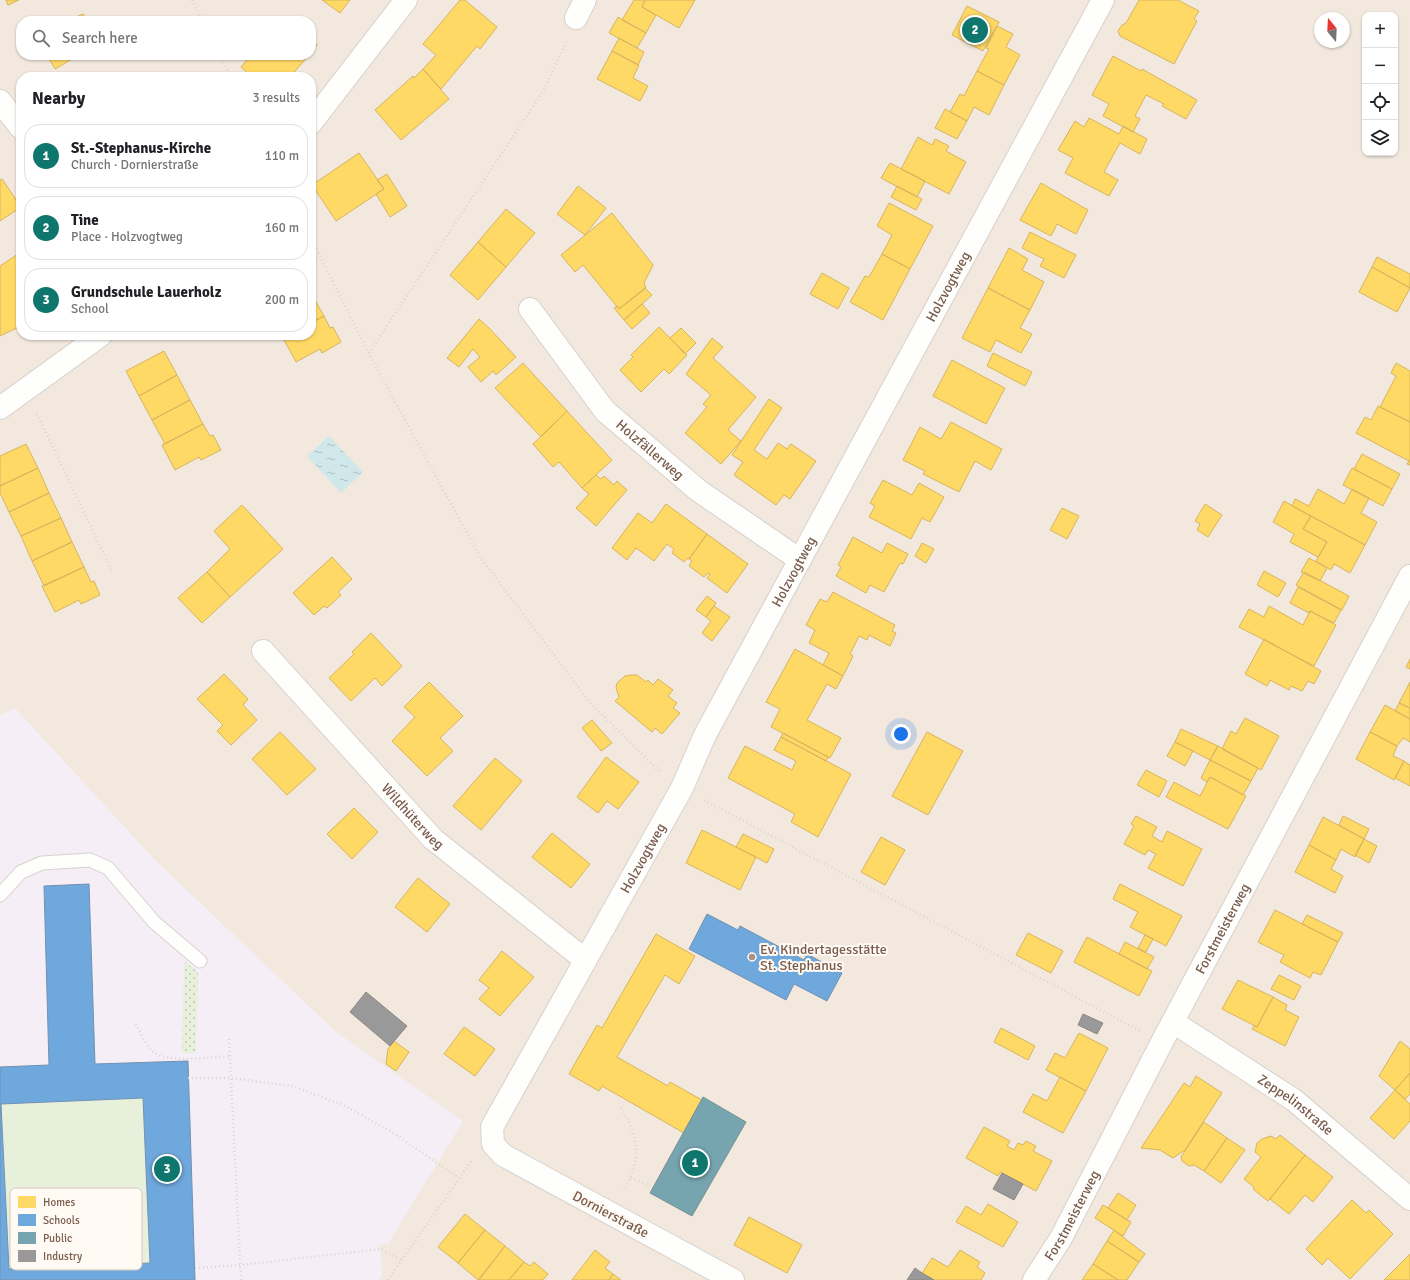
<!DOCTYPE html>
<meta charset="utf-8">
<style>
:root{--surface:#fff;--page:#f2f2f2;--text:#202124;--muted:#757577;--line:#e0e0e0;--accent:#0f766e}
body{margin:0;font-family:Signika,sans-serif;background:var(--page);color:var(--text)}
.controls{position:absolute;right:12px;top:12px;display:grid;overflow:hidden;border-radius:8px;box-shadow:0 1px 3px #0004}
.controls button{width:36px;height:36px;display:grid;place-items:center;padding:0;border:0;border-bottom:1px solid var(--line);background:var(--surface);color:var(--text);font:20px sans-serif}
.compass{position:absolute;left:1314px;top:12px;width:36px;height:36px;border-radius:50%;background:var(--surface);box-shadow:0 1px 3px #0004;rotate:342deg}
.you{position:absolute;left:901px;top:734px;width:14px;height:14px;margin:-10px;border:3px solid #fff;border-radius:50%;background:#1a73e8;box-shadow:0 0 0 6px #1a73e833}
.badge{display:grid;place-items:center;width:26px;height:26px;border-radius:50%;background:var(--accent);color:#fff;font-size:13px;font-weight:700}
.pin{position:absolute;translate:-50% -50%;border:2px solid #fff;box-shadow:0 1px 4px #0006}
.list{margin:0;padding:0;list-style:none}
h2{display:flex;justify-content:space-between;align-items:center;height:52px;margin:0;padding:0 16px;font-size:17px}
h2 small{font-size:13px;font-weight:400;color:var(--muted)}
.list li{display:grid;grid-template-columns:26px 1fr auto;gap:12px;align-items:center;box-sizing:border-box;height:64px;margin:0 8px 8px;padding:0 8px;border:1px solid var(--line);border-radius:16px}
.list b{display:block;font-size:15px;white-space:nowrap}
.list p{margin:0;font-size:13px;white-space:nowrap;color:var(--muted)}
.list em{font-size:13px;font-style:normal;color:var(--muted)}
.icon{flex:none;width:22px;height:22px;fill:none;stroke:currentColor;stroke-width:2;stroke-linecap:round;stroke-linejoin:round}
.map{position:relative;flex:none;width:1410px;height:1280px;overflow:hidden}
.search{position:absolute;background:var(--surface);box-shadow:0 1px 3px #0004;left:16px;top:16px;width:300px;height:44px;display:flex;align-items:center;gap:10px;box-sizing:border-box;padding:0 14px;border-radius:16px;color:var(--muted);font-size:15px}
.panel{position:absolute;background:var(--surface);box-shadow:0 1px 3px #0004;left:16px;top:72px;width:300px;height:268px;border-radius:16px}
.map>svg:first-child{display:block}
</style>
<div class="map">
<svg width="1410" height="1280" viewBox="0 0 1410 1280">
<defs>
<pattern id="grass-dots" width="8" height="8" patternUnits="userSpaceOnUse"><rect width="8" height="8" fill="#e7f0db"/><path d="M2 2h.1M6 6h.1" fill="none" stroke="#c0c6b4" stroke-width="1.8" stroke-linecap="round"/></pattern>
<pattern id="water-ripples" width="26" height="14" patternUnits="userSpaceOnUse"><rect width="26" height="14" fill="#d0e8ea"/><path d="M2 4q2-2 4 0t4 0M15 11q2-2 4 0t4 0" fill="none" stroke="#aebfc0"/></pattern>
</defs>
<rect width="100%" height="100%" fill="#f9f5f0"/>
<path fill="#f2e8de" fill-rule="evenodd" d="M0 0H1410V1280H0ZM1365 15H1395V153H1365ZM1320 18H1344V42H1320ZM21 21H311V55H21ZM21 77H311V335H21Z"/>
<path fill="#f6eef6" d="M15 708 154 859 336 1032 463 1121 388 1244 379 1245 381 1253 382 1275 379 1280H0V715Z"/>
<path fill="url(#grass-dots)" d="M184 961 198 972 196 1053H182Z"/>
<path fill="#e7f0db" d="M143 1098 150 1263 9 1269 1 1104Z"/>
<path fill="url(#water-ripples)" d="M329 436 363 472 341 493 307 456Z"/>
<path fill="#ffd966" stroke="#d7b45e" d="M6 0H19L8 5Z
M322 0H350L340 13Z
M460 0H465L497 27 480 49 477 46 441 89 423 69 436 55 423 44Z
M634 0H645L642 7 656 15 646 33 622 20Z
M645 0H695L679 28 642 7Z
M1139 0H1178L1199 11 1194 19 1197 21 1174 64 1120 36 1118 31 1122 25 1126 23Z
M967 6 999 22 983 51 952 35Z
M83 14 87 21H78L76 17Z
M76 17 78 21H69Z
M283 17 288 21H279Z
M618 17 646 33 637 48 609 33Z
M997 26 1013 34 1006 47 1020 55 1004 85 977 71 989 49 986 48Z
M619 38 644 52 638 65 612 51Z
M311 40 317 45 311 52Z
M612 51 639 65 633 78 648 86 640 101 597 79Z
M47 55H79L55 69Z
M251 55H309L290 77H252L241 67Z
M1113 56 1141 71 1142 69 1197 100 1186 119 1162 106 1164 104 1146 95 1135 116 1140 119 1133 132 1103 116 1109 104 1092 95Z
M423 69 449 99 401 140 375 110 413 76 414 78Z
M977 71 1004 85 989 115 974 107 967 121 950 112 960 94 964 96Z
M945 109 967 121 957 139 935 128Z
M1089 118 1119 134 1123 126 1147 139 1140 154 1120 143 1104 172 1118 180 1109 196 1065 173 1073 158 1058 150 1075 121 1084 127Z
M918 137 932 145 935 139 949 146 946 151 966 162 949 194 901 169Z
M359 153 384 189 336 221 312 185Z
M890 163 925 181 917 197 881 178Z
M387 174 407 206 390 217 376 194 384 189 377 180Z
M2 179 21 207 0 221V180Z
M1041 183 1088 210 1076 234 1057 224 1051 236 1020 220Z
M578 186 606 208 585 235 557 214Z
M897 186 922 199 916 210 891 197Z
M889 203 933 226 910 269 882 254 892 235 877 226Z
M506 209 535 233 506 267 478 242Z
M612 213 653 265 644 283 646 288 619 309 583 265 575 272 561 255Z
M1030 232 1076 255 1064 278 1040 266 1044 259 1022 248Z
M478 242 506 267 478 300 450 275Z
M1009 248 1028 259 1022 270 1044 282 1030 310 988 288Z
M21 252V301L17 304 21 313V326L0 336V266Z
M882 254 910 269 883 320 850 302 865 276 869 277Z
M1377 257 1410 274V288L1372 267Z
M1372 267 1410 288 1397 312 1359 292Z
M822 273 849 288 838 309 810 294Z
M645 288 652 295 624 320 614 308 617 306 619 309Z
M988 288 1030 310 1020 328 1032 334 1021 353 996 340 990 352 962 338Z
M311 293 324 316 311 323Z
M642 304 650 313 632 329 624 320Z
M324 316 330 328 333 327 341 342 322 353 320 349 296 362 283 338 289 335H311V323Z
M479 319 489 328 516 357 496 375 493 371 481 382 468 367 480 357 473 349 459 367 447 358Z
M659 327 687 355 669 374 664 369 641 392 620 370 633 357 631 355Z
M681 328 696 343 685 354 670 338Z
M712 338 723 347 713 358 756 397 728 430 741 441 721 464 685 433 707 407 703 404 711 395 686 374Z
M164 351 177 375 139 396 126 371Z
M993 353 1032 372 1025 386 987 366Z
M952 360 1005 388 986 424 933 396Z
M523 363 567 411 541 437 495 388Z
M1396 363 1410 371V422L1380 407 1396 376 1391 373Z
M177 375 190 400 152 420 139 396Z
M769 399 782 408 754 450 767 459 778 443 787 449 791 444 816 461 790 499 784 495 776 505 734 475 743 462 732 455Z
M190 400 203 424 165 444 152 420Z
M1378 406 1410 422V465L1407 464 1409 461 1356 433 1365 417 1371 420Z
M567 411 612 460 582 488 559 462 553 467 533 444Z
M951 422 1002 449 991 470 975 461 959 492 923 474 925 471 903 460 920 427 941 439Z
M203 424 210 436 213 435 221 450 201 460 199 457 175 470 162 445Z
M26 444 38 468 0 486V456Z
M1362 454 1400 474 1392 489 1354 469Z
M38 468 49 493 9 512 0 493V486Z
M1352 468 1392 489 1383 506 1343 485Z
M596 475 601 479 604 476 614 485 617 481 627 490 596 526 576 508 589 494 582 488Z
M883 480 912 495 919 483 944 497 930 522 922 518 911 539 869 517 875 506 870 503Z
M1318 489 1344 504 1352 489 1369 498 1361 513 1377 522 1365 545 1292 506 1295 499 1309 506Z
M49 493 61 518 21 536 9 512Z
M1284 501 1311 516 1303 529 1327 542 1318 557 1290 542 1294 534 1273 522Z
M666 504 707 534 689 559 688 558 684 562 672 553 674 549 667 544 654 561 636 548 627 560 612 548 638 513 652 523Z
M1205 504 1222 515 1208 537 1197 530 1200 524 1195 521Z
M242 505 283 549 230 597 207 572 230 549 214 531Z
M1062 508 1079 516 1067 539 1050 530Z
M1311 516 1365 545 1350 573 1334 564 1331 570 1316 561 1327 542 1303 529Z
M61 518 72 542 32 561 21 536Z
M707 534 748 564 727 593 707 578 710 574 708 573 704 577 689 566 692 561 689 559Z
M853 537 882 553 887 543 908 554 903 564 900 563 884 592 870 585 866 593 836 576 841 567 838 565Z
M72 542 84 567 44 586 32 561Z
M922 543 934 549 926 563 915 556Z
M332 557 352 579 338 592 341 595 327 608 324 606 314 615 293 593Z
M1309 558 1327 568 1320 581 1301 572Z
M84 567 91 582 94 581 100 595 81 604 79 600 55 612 42 586Z
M1264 571 1286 583 1278 597 1257 585Z
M207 572 230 597 202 623 178 598Z
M1304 572 1349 596 1342 610 1296 585Z
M1298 587 1341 610 1334 623 1310 611 1309 613 1290 603Z
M833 592 895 625 892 631 896 633 890 646 869 635 867 640 859 636 850 654 853 656 843 676 823 665 829 653 809 643 815 630 806 625 820 599 827 602Z
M707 596 716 603 706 617 696 610Z
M714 606 730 617 712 641 702 633 711 621 706 617Z
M1269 606 1303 625 1310 611 1336 625 1314 666 1239 627 1249 609 1264 617Z
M371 633 402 666 382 686 375 678 351 701 329 678 354 654 352 652Z
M1264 639 1321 671 1314 684 1308 681 1302 691 1291 686 1289 690 1270 680 1267 686 1245 674Z
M795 649 843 676 836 689 827 684 807 720 841 738 830 758 771 727 780 709 766 702Z
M1410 659V669L1406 667Z
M224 674 248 699 243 705 257 720 231 745 217 731 223 725 197 699Z
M631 675H637L646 682 648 680 653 685 658 679 673 690 668 696 677 703 673 708 680 713 662 734 655 728 652 732 615 701 619 697 616 688 617 683 625 676Z
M429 682 463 716 440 738 453 751 427 776 392 741 415 717 404 707Z
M1410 682V708L1399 703Z
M1399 703 1410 708V719L1395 711Z
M1385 705 1410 719V742L1403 738 1397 746 1370 732Z
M1245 718 1279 736 1261 770 1222 749 1231 731 1236 734Z
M592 720 612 743 601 751 582 728Z
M1181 729 1218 746 1210 760 1175 742Z
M280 732 316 769 287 795 252 759Z
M927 732 963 751 928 815 892 796Z
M1370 732 1397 746 1393 756 1404 761 1394 780 1356 759Z
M783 733 828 757 826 761 781 737Z
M781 737 851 774 818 837 791 822 795 814 728 778 745 746 792 770 796 761 774 750Z
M1175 742 1193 751 1185 766 1167 756Z
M1218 746 1258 768 1251 781 1210 760Z
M606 757 639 782 618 809 607 801 598 813 577 797Z
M495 758 522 781 481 830 453 806Z
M1210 760 1251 781 1243 795 1210 777 1207 782 1201 778Z
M1404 761 1410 765V786L1395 778Z
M1146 770 1167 781 1159 797 1137 785Z
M1210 777 1246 796 1228 829 1166 797 1174 782 1200 796Z
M354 808 378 832 352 859 327 834Z
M1136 816 1157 827 1152 836 1162 842 1167 831 1202 849 1183 886 1148 868 1156 854 1148 850 1145 855 1124 844 1134 826 1131 824Z
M1343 816 1369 829 1364 839 1339 825Z
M1323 817 1364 839 1355 857 1341 849 1336 860 1309 845Z
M702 830 756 857 740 890 686 863Z
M552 833 590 864 571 888 532 857Z
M743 834 774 849 767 863 736 847Z
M881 837 905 850 885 885 861 872Z
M1364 839 1377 846 1369 863 1355 855Z
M1309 845 1336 860 1331 869 1343 876 1335 893 1295 872Z
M418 878 450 904 427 932 395 907Z
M1120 884 1182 916 1166 946 1130 927 1138 912 1113 899Z
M1275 910 1338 942 1321 975 1313 972 1310 978 1280 962 1284 955 1258 942Z
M1307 915 1343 933 1338 942 1302 924Z
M1028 933 1063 951 1051 973 1016 955Z
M656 934 695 956 679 984 665 975 617 1057 668 1086 670 1082 702 1100 684 1133 602 1086 599 1091 569 1074 597 1025 602 1028Z
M1145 935 1153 939 1146 952 1138 948Z
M1087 937 1152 971 1139 996 1074 962Z
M1125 942 1154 957 1147 969 1119 954Z
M502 951 534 977 500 1016 479 999 489 988 479 980Z
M1279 975 1301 986 1294 1000 1271 989Z
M1238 980 1273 997 1257 1027 1222 1009Z
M1273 997 1287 1005 1285 1010 1299 1017 1285 1046 1252 1029 1254 1026 1257 1027Z
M464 1027 495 1049 475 1076 444 1054Z
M1001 1028 1035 1046 1028 1060 994 1042Z
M1079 1033 1108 1048 1086 1091 1046 1070 1055 1053 1065 1058Z
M394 1041 409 1052 396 1071 386 1064 388 1049Z
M1400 1041 1410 1049V1073L1395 1090 1379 1076Z
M1410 1073V1094L1405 1099 1395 1090Z
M1196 1076 1222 1093 1185 1150 1173 1158 1160 1150 1141 1148 1184 1083 1190 1087Z
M1060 1077 1086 1091 1063 1133 1023 1112 1033 1094 1047 1101Z
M1395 1090 1410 1104V1121L1394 1139 1370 1118Z
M1204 1122 1227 1138 1204 1171 1194 1165 1189 1166 1182 1161 1181 1157Z
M984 1127 1010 1141 1007 1146 1014 1150 1018 1143 1023 1145 1026 1141 1036 1146 1033 1151 1052 1161 1036 1191 1000 1172 998 1176 966 1158Z
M1280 1135 1305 1155 1268 1201 1253 1189 1254 1187 1244 1179 1261 1157 1255 1152 1257 1143 1262 1139 1271 1136 1276 1139Z
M1227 1138 1245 1150 1221 1183 1204 1171Z
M1305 1155 1333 1177 1313 1202 1305 1195 1289 1214 1270 1199Z
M1118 1193 1136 1205 1127 1220 1108 1208Z
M1352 1200 1366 1213 1369 1210 1393 1234 1350 1279 1328 1258 1322 1265 1306 1249Z
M988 1204 1018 1222 1003 1247 956 1222 966 1206 981 1215Z
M1103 1205 1131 1222 1123 1236 1095 1218Z
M465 1214 485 1230 458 1263 438 1247Z
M749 1217 802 1245 787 1273 734 1245Z
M485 1230 505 1246 478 1280 458 1263Z
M1114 1230 1145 1254 1139 1262 1107 1241Z
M1107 1241 1139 1262 1127 1280H1118L1093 1264Z
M505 1246 524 1262 509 1280H479Z
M595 1250 610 1262 605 1268 613 1274 609 1280H572Z
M960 1250 980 1262 977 1267 985 1273 981 1280H934L922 1273 932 1258 948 1267Z
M1410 1254V1280H1384Z
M524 1262 530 1266 534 1262 548 1274 543 1280H509Z
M1093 1264 1118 1280H1082Z
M613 1274 621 1280H609Z"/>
<path fill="#6fa8dc" stroke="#7291b1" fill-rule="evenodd" d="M89 884 95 1064 188 1061 195 1280H0V1067L49 1065 44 886ZM143 1098 150 1263 9 1269 1 1104Z
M707 914 738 930 740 926 804 960 807 954 842 973 827 1001 794 984 786 1000 689 949Z"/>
<path fill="#76a5af" stroke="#778f92" d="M703 1097 746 1122 692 1216 650 1193Z"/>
<path fill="#999" stroke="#908782" d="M366 992 407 1026 390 1046 350 1012Z
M1083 1014 1103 1023 1097 1034 1078 1025Z
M1002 1173 1023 1184 1014 1200 993 1189Z
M915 1268 922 1273 934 1280H907Z"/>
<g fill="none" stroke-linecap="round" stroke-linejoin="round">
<defs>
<path id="lane" d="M0 895 21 872 42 863 90 860 108 868 154 922 200 961"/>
<g id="street">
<path d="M576 18 585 0"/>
<path d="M0 101 21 128"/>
<path d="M311 123 406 0"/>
<path id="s1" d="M530 309 605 411 699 491 800 560"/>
<path d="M0 408 101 335"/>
<path id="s2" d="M263 651 433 839 584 959"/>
<path id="s3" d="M1173 1022 1294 1100 1410 1199"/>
<path id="s4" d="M733 1280 503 1155 493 1144 492 1127 682 788 705 735 1103 0"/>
<path id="s5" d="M1034 1280 1061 1238 1162 1042 1410 576"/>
</g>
</defs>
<use href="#lane" stroke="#d7d1cb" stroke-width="15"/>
<use href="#street" stroke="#d7d1cb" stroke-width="24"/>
<path stroke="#dcd5d0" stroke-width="2.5" stroke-dasharray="1 3" stroke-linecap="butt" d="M192 0 203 21
M220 55 231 77
M311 238 369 354 480 557 591 704 661 773
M369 353 544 90 566 42
M37 414 112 571
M704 800 1140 1031
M136 1024C141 1034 146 1046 155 1053 170 1063 211 1057 230 1056
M229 1039 241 1280
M188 1078H231L292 1086 343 1105 392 1132 459 1178
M621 1108C640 1138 641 1159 624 1191
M631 1178 650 1186
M195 1268 241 1265 380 1249 402 1260
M388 1280 472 1160"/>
<use href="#lane" stroke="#fefefd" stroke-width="13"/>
<use href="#street" stroke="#fefefd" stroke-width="22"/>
</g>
<circle fill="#a69286" stroke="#fffaf3" stroke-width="1.5" cx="752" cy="957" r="4"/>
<g text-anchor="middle" stroke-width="4" stroke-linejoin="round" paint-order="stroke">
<g font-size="14" fill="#7a5c4d" stroke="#fffaf3">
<text dy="5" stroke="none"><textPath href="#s4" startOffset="1250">Holzvogtweg</textPath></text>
<text dy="5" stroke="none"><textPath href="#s1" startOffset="186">Holzfällerweg</textPath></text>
<text dy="5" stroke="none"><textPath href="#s4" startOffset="926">Holzvogtweg</textPath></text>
<text dy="5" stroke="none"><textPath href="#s2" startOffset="223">Wildhüterweg</textPath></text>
<text dy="5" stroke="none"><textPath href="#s4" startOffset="602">Holzvogtweg</textPath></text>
<text dy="5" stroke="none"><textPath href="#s5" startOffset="399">Forstmeisterweg</textPath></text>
<text dy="5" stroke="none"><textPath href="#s3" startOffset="148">Zeppelinstraße</textPath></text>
<text transform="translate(611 1214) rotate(28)" y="5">Dornierstraße</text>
<text dy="5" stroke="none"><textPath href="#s5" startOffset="75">Forstmeisterweg</textPath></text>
</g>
<g font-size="14" fill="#7a5c4d" stroke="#fffaf3" text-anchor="start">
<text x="760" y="954">Ev. Kindertagesstätte<tspan x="760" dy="16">St. Stephanus</tspan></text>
</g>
</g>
<rect x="10" y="1188" width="132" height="82" rx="6" fill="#fffaf3" stroke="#d7cbc1" stroke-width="1"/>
<rect x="18" y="1196" width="18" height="12" fill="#ffd966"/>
<rect x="18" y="1214" width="18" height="12" fill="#6fa8dc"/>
<rect x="18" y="1232" width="18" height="12" fill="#76a5af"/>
<rect x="18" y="1250" width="18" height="12" fill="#999"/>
<g font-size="11" fill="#7a5c4d">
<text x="43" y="1206">Homes</text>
<text x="43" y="1224">Schools</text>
<text x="43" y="1242">Public</text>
<text x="43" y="1260">Industry</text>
</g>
</svg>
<div class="controls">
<button>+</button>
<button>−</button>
<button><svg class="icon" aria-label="locate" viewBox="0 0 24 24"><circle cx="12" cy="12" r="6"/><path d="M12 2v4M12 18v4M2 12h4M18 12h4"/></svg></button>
<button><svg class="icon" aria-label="layers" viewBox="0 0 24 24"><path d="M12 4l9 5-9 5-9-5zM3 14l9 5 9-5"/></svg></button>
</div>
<svg class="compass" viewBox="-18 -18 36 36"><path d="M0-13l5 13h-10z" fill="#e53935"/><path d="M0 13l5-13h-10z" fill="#757577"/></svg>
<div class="you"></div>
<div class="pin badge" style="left:695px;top:1163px">1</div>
<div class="pin badge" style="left:975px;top:30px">2</div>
<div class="pin badge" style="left:167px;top:1169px">3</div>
<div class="search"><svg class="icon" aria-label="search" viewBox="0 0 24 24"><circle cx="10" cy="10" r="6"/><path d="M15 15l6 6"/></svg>Search here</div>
<section class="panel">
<h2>Nearby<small>3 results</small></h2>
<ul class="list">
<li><span class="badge">1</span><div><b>St.-Stephanus-Kirche</b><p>Church · Dornierstraße</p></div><em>110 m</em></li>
<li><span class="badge">2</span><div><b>Tine</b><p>Place · Holzvogtweg</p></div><em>160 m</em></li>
<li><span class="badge">3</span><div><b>Grundschule Lauerholz</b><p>School</p></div><em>200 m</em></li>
</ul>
</section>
</div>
